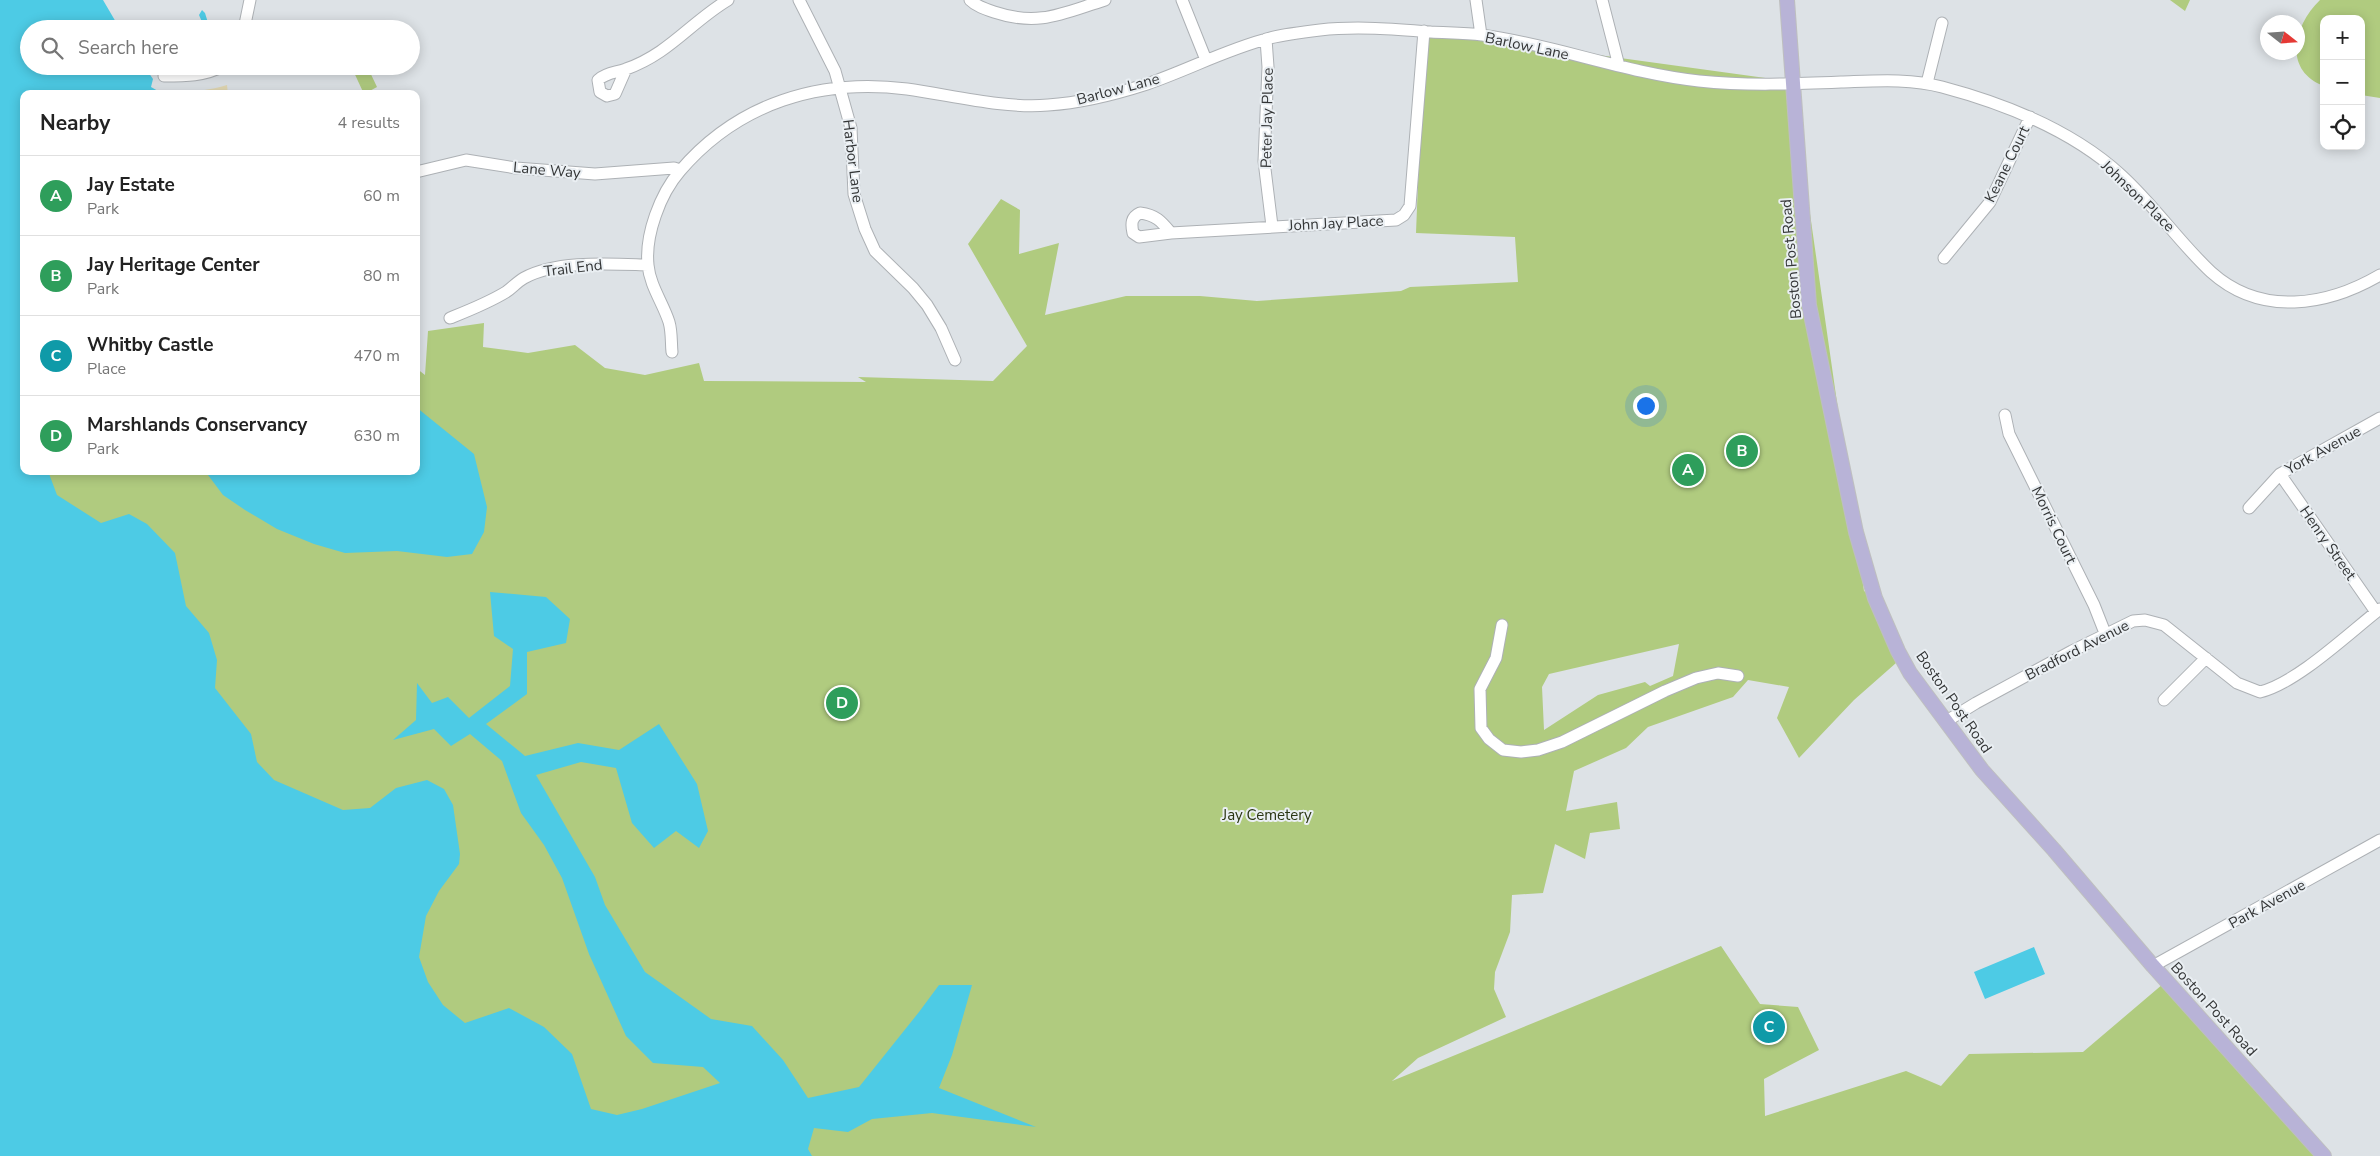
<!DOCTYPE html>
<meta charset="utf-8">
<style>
:root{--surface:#fff;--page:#f2f2f2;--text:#222;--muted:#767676;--line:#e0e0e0;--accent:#7c3aed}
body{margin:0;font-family:"Nunito Sans",sans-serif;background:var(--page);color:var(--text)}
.controls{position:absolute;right:15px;top:15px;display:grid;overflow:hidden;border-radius:10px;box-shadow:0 2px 12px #0003}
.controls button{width:45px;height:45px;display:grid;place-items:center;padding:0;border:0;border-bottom:1px solid var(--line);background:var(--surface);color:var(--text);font:25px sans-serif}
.compass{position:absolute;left:2260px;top:15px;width:45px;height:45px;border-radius:50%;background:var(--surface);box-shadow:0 2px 12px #0003;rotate:107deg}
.you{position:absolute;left:1645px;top:405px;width:18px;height:18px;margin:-12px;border:4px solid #fff;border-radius:50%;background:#1a73e8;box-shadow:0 0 0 8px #1a73e833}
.badge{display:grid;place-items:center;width:32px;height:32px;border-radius:50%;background:var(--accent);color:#fff;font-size:16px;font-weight:700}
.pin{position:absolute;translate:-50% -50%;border:2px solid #fff;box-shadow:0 1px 5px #0006}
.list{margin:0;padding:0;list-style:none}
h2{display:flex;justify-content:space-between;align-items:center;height:65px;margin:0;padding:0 20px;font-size:21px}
h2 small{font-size:16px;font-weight:400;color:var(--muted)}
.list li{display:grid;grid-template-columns:32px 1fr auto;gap:15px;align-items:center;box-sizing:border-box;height:80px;padding:0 20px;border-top:1px solid var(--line)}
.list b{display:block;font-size:19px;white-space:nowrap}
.list p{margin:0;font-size:16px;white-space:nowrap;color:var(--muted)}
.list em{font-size:16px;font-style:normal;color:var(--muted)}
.icon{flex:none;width:28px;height:28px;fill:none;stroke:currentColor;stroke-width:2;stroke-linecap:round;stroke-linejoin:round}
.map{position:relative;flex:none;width:2380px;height:1156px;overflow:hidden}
.search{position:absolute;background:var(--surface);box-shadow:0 2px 12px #0003;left:20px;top:20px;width:400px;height:55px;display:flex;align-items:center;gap:12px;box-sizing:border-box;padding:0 18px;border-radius:28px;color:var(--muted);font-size:19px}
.panel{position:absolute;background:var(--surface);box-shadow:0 2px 12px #0003;left:20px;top:90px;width:400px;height:385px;border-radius:10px}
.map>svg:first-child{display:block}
</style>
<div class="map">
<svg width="2380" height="1156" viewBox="0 0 2380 1156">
<rect width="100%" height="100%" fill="#dde2e6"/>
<path fill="#b0cb7f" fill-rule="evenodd" d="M2170 0H2190L2185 11Z
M2320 0H2380V98L2361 95V19H2324V86C2282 70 2294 25 2320 0Z
M1424 31 1802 83 1793 84 1795 109 1864 591 1875 598 1868 600 1896 663 1854 700 1799 758 1777 718 1789 687 1748 680 1733 697 1648 727 1626 748 1574 771 1566 811 1617 802 1620 829 1590 833 1585 859 1555 844 1543 893 1512 895 1510 932 1495 972 1494 989 1506 1017 1418 1058 1392 1081 1721 946 1760 1004 1798 1007 1819 1050 1764 1079 1765 1116 1906 1071 1941 1086 1969 1054 2083 1052 2163 984 2317 1156H519L0 494 24 471H416V368L425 375 428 331 484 323 483 347 528 353 575 345 605 368 645 375 699 363 704 381 866 382 858 377 993 381 1027 346 968 244 1001 199 1020 210 1019 254 1059 243 1045 315 1126 296H1200L1257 301 1401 291 1410 287 1518 282 1515 237 1416 233ZM1679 644 1673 676 1650 686 1645 682 1598 695 1544 730 1542 687 1549 674Z
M351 66H367L377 87 364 94Z"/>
<path fill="#e2d8b3" d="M227 85 228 94H157L158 91C182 93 204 92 227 85Z"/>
<path fill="#4dcbe5" d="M0 0H103L120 29H29V66H144L153 79 151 87 158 91 157 94H24V471H48L57 495 101 523 129 514 147 524 175 553 186 606 209 633 217 660 215 688 251 734 257 762 274 780 343 810 370 808 396 788 427 780 444 789 453 805 460 854 459 864 439 891 426 916 419 957 428 982 443 1005 465 1023 509 1008 544 1027 572 1054 591 1109 617 1115 642 1109 720 1083 703 1067 653 1063 626 1036 589 954 562 878 544 845 521 813 502 761 470 734 451 746 434 729 393 740 416 720 417 683 432 703 448 697 469 718 510 686 513 649 494 636 490 592 546 597 570 619 566 643 527 652V694L486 724 525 756 578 743 619 750 659 724 697 784 708 831 699 848 676 831 654 848 632 823 616 768 581 762 536 775 595 877 605 905 645 972 711 1019 752 1026 783 1060 808 1098 859 1087 919 1012 939 985H972L952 1055 939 1088 1036 1127 932 1113 872 1119 848 1132 814 1128 808 1149 812 1156H0Z
M202 10 205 13 209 26 205 29 199 15Z
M416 407 474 454 487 507 484 532 472 554 447 557 397 551 345 553 314 544 277 529 245 510 223 495 205 471H416Z
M2034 947 2045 974 1985 999 1974 972Z"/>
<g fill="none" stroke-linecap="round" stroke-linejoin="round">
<defs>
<path id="minor" d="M799 0 835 71 851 128 854 194 865 229 875 251 913 288 927 305 941 328 955 360
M970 0C976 6 985 9 994 12 1039 27 1063 13 1105 0
M1182 0 1206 60
M1476 0 1481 35
M1602 0 1619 66
M244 29 250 0
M1266 39 1268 67 1264 161 1272 226
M626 69 615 94 607 96 600 92 598 80C607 72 616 73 626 69 669 54 691 22 728 0
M164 76C185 76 205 76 223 66
M1927 83 1942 23
M416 172 466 160 516 168 595 174 674 168 680 170
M1140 213C1156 215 1161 221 1171 233L1139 237 1133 233C1131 224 1131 217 1140 213Z
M1171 233 1396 220 1404 215 1410 206 1424 31
M1944 258 1990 202 2030 117
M450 318C470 310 488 303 506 292 512 288 517 282 524 278 557 260 611 264 648 265
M672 352C671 343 672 332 669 322 663 303 650 286 648 265 645 235 660 194 680 171 738 103 820 78 907 89 951 95 1004 109 1048 105 1080 103 1116 94 1147 84 1188 70 1227 49 1270 38 1286 34 1303 32 1320 30 1356 26 1394 29 1431 32 1448 33 1465 33 1482 35 1555 45 1625 73 1699 81 1746 86 1794 84 1841 82 1873 81 1910 78 1942 87 2006 104 2072 130 2121 175 2154 205 2179 242 2211 272 2261 317 2327 306 2380 275
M2005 415 2009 434 2094 605 2105 633
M2280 474 2376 612
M2249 508 2280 474 2380 418
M1502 625 1496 658 1480 689 1481 728 1489 739 1503 750 1521 752 1538 750 1562 742 1665 691 1696 678 1718 673 1738 676
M2164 700 2206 658
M1945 722 1976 703 2072 651 2133 621 2145 620 2164 625 2237 683 2260 692C2297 683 2349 633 2380 609
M2153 966 2380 840"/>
<path id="major" d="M1787 0 1809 305 1856 532 1875 598 1898 651 1910 673 1982 770 2054 850 2153 966 2324 1156"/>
</defs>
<use href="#minor" stroke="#adb1b5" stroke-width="13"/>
<use href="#major" stroke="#bebfbf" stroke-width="16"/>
<use href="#minor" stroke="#fff" stroke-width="11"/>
<use href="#major" stroke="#b8b3d7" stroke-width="14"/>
</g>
<g text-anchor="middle" stroke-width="4" stroke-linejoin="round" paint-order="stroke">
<g font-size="15" fill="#343637" stroke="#eaeff3">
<text transform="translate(1527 46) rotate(12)" y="5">Barlow Lane</text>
<text transform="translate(1118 89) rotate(-15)" y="5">Barlow Lane</text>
<text transform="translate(1267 118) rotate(-89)" y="5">Peter Jay Place</text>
<text transform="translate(853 161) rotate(83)" y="5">Harbor Lane</text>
<text transform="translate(2007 164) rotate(-64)" y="5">Keane Court</text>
<text transform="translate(547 170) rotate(5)" y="5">Lane Way</text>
<text transform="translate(2138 196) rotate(44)" y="5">Johnson Place</text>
<text transform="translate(1336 223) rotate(-3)" y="5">John Jay Place</text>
<text transform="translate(1791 259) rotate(-95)" y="5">Boston Post Road</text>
<text transform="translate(573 268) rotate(-7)" y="5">Trail End</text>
<text transform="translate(2323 450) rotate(-29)" y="5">York Avenue</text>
<text transform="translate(2054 525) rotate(64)" y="5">Morris Court</text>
<text transform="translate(2328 543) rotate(55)" y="5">Henry Street</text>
<text transform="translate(2077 650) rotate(-27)" y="5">Bradford Avenue</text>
<text transform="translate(1954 702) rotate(55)" y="5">Boston Post Road</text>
<text transform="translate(2267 904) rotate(-29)" y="5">Park Avenue</text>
<text transform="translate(2214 1009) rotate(48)" y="5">Boston Post Road</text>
</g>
<g font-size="15" fill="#2a3612" stroke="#eaeff3">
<text x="1267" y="820">Jay Cemetery</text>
</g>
</g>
</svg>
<div class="controls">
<button>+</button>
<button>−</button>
<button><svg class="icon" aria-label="locate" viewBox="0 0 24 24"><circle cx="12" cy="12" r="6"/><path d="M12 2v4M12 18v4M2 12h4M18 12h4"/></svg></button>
</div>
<svg class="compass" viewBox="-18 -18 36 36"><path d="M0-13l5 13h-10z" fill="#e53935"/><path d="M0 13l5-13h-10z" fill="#767676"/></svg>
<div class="you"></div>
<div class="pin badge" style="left:1688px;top:470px;background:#2e9e5b">A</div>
<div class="pin badge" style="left:1742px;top:451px;background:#2e9e5b">B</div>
<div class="pin badge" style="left:1769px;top:1027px;background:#0f9aa8">C</div>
<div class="pin badge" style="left:842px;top:703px;background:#2e9e5b">D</div>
<div class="search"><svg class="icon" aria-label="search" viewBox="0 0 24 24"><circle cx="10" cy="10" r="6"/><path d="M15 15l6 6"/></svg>Search here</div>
<section class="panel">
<h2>Nearby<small>4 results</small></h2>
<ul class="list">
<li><span class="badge" style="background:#2e9e5b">A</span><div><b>Jay Estate</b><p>Park</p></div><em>60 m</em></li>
<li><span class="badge" style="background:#2e9e5b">B</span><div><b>Jay Heritage Center</b><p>Park</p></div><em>80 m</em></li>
<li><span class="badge" style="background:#0f9aa8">C</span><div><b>Whitby Castle</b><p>Place</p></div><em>470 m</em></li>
<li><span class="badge" style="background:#2e9e5b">D</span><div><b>Marshlands Conservancy</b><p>Park</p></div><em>630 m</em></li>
</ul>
</section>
</div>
